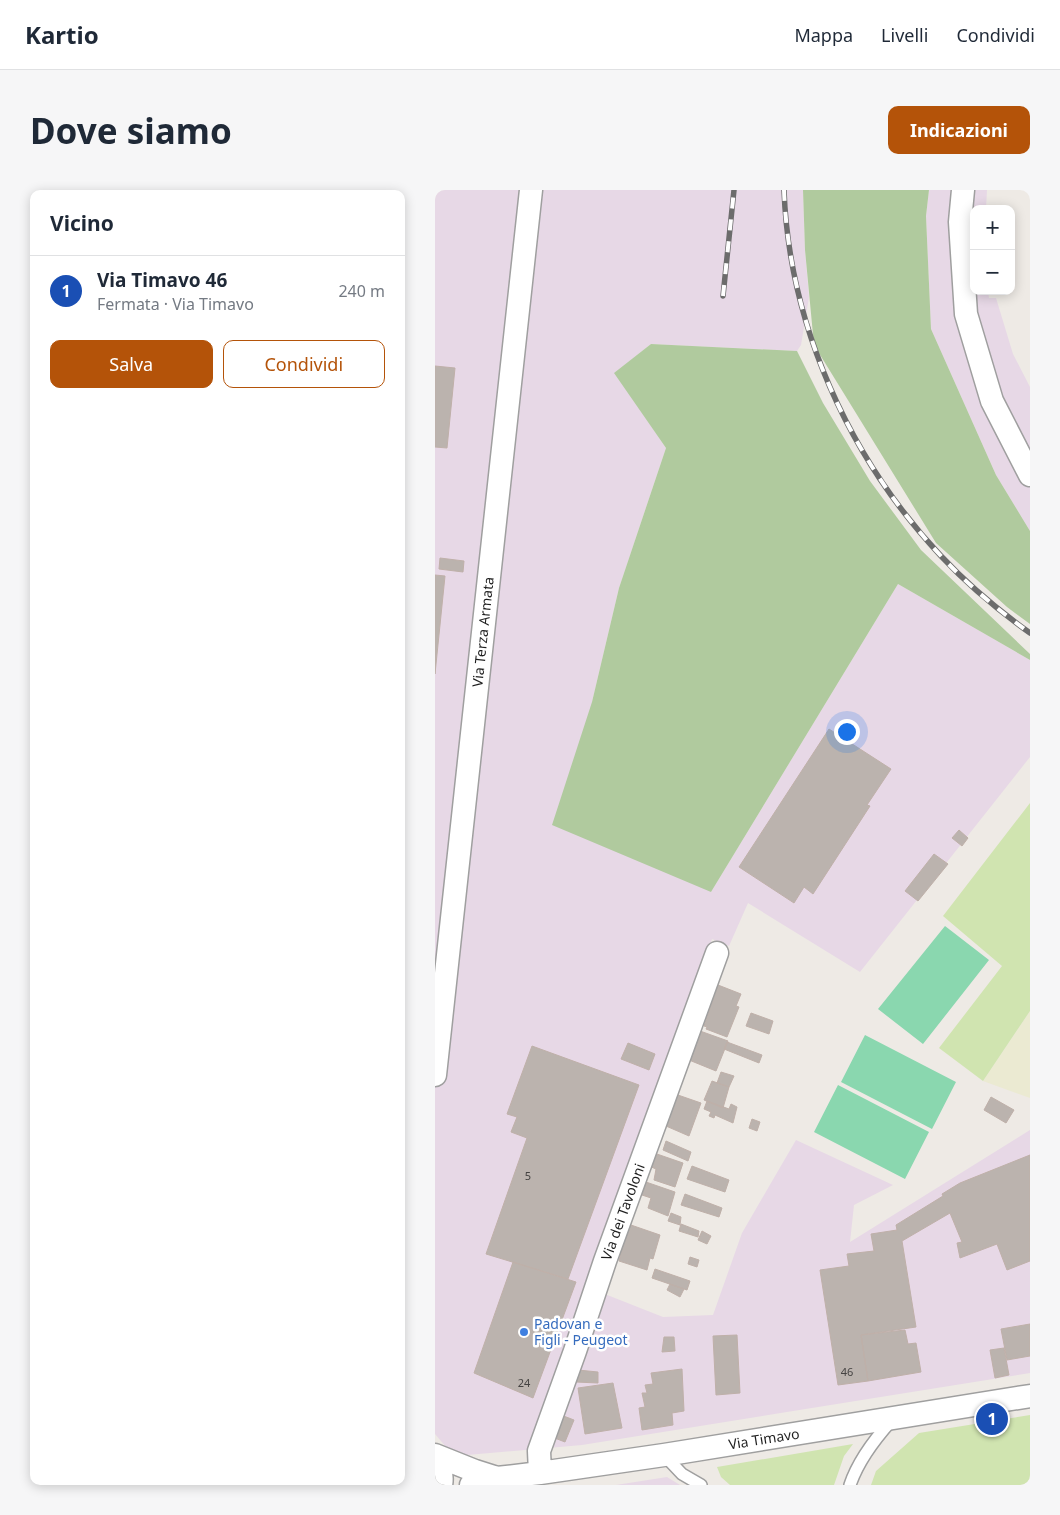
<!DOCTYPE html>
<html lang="it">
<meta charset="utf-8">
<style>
:root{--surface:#fff;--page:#f6f6f7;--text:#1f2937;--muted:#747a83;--line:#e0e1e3;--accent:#b45309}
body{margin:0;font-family:"Noto Sans",sans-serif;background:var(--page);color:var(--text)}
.controls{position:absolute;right:15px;top:15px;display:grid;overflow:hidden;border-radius:10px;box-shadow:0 2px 12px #0003}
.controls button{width:45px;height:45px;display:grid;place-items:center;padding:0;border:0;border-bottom:1px solid var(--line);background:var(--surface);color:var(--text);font:25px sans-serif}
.you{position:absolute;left:411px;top:541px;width:18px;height:18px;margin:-12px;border:4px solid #fff;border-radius:50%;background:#1a73e8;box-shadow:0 0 0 8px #1a73e833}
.badge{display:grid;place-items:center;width:32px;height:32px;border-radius:50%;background:var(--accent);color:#fff;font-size:16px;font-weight:700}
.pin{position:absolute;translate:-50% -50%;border:2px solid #fff;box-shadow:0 1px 5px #0006}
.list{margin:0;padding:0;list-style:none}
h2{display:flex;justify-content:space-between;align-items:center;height:65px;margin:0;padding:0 20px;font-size:21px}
h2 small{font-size:16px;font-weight:400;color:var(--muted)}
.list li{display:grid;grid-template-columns:32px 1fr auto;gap:15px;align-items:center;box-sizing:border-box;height:70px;padding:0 20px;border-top:1px solid var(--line)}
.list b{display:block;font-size:19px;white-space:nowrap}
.list p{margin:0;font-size:16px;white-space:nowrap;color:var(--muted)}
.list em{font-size:16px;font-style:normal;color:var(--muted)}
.actions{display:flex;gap:10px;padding:15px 20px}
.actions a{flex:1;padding:11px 0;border:1px solid var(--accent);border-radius:10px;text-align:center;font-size:18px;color:var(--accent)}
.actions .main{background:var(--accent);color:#fff}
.map{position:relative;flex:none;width:595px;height:1295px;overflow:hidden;border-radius:10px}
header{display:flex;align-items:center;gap:30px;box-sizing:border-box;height:70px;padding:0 25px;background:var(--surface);border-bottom:1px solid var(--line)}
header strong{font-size:24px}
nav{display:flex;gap:28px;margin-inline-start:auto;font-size:18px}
.intro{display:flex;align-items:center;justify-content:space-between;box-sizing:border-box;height:120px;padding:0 30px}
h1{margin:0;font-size:35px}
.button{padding:12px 22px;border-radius:10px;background:var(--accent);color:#fff;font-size:18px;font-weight:700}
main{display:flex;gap:30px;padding:0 30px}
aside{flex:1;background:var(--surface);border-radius:10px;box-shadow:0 2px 12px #0003}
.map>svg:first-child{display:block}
</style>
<header>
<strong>Kartio</strong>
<nav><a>Mappa</a><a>Livelli</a><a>Condividi</a></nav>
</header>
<div class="intro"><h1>Dove siamo</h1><a class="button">Indicazioni</a></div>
<main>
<aside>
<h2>Vicino<small></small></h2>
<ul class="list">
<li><span class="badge" style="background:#1a4fb4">1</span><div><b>Via Timavo 46</b><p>Fermata · Via Timavo</p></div><em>240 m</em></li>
</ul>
<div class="actions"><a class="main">Salva</a><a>Condividi</a></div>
</aside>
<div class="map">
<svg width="595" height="1295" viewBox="0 0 595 1295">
<rect width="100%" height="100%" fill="#eeeae5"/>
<path fill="#e7d8e6" d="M0 0H368L370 60 374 107 366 155 362 161 216 154 180 183 231 258 184 398 157 512 276 702 463 394 595 470V567L425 782 313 713 294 756 277 749 152 1097 228 1127 278 1125 307 1043 361 950 458 995 419 1015 415 1052 595 940V1183L147 1255 32 1265 11 1257 0 1244Z
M494 0H552L551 19H539V101H553L554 108H561L578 164 595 197V341L561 285 496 139 491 26Z
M232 1287 245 1295H181Z"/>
<path fill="#ebead2" d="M595 821V908L548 891Z"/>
<path fill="#d0e4b0" d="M595 613V821L548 891 504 858 567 776 508 726Z
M595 1225V1295H436L441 1281 484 1243Z
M418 1254 409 1266 399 1295H295L286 1287 282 1277Z"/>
<path fill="#b0ca9e" d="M368 0H494L491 26 496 139 561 285 595 341V434L572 417 501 353 379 155 370 60Z
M216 154 362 161 388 213 435 291 486 360 595 464V470L463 394 276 702 117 635 157 512 184 398 231 258 179 183Z"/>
<path fill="#8ad7af" d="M510 736 554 770 488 854 443 819Z
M430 845 521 892 497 939 406 892Z
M403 895 494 942 470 989 379 942Z"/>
<path fill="#bbb3ae" stroke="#bfb0a9" d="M0 176 20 178 12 258 0 257Z
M5 368 29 371 28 382 4 379Z
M0 385 10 386 0 484Z
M394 539 456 579 432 615 435 616 378 704 369 697 359 713 304 677Z
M524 640 533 648 527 656 517 648Z
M499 664 513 674 483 711 470 701Z
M283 795 306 804 301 816 304 817 292 847 271 839 272 837 269 836Z
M316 823 338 831 334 844 311 836Z
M265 841 293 851 281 881 254 870Z
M292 852 327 865 324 873 289 859Z
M193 853 220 864 214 880 186 869Z
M97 856 204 895 133 1089 51 1064 92 948 76 942 82 927 72 924Z
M286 882 299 886 294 897 282 893Z
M277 891 294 897 288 918 269 910Z
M240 904 266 913 254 946 231 936Z
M556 907 579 920 571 933 549 920Z
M272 911 294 919 296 914 302 917 298 933 280 925 279 928 274 926 276 922 269 919Z
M317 929 325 932 322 941 314 938Z
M231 951 256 962 253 971 228 960Z
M219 963 248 973 240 997 219 990 221 979 214 976Z
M595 965V1071L572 1080 562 1054 525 1068 522 1053 527 1052 515 1023 467 1051 481 1137 426 1145 433 1191 403 1195 385 1080 414 1076 412 1064 439 1061 436 1044 462 1040 461 1035 508 1006 507 1004 525 993Z
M257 976 294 990 290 1002 252 989Z
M208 991 240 1002 233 1026 213 1018 216 1008 204 1004Z
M250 1004 287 1018 284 1027 246 1015Z
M236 1023 246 1027 245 1035 233 1031Z
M193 1034 225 1045 218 1069 215 1068 212 1080 184 1071Z
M246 1034 264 1041 263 1047 244 1041Z
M267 1041 276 1046 272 1054 263 1050Z
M255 1067 264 1070 262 1077 253 1074Z
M78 1072 141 1092 98 1208 39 1183Z
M220 1079 255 1091 252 1100 217 1088Z
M235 1094 249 1099 245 1107 232 1100Z
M595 1134V1166L572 1170 566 1139Z
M470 1140 473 1154 481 1153 486 1182 433 1191 426 1145Z
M302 1145 305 1203 281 1205 278 1146Z
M229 1147H239L240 1161 227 1162Z
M569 1158 574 1185 560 1188 555 1160Z
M247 1179 249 1221 237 1223 238 1235 207 1240 204 1218 210 1217 207 1203H212L210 1195 218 1194 216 1183Z
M143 1180 163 1182V1193L141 1192Z
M178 1193 187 1238 150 1244 143 1198Z
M126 1225 139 1230 130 1252 117 1247Z"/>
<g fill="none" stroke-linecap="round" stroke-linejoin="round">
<defs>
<path id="lane" d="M229 1265 247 1284 266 1295
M415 1295C423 1271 439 1250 456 1231"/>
<path id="street" d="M528 0 525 32 531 124 557 211 595 285
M0 885 96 0
M0 1265 40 1281 62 1288
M0 1268C5 1276 8 1285 6 1295
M105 1283 104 1261 140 1161 170 1071 282 763
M36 1295 62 1288 105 1283 229 1265 595 1206"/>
</defs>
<use href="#lane" stroke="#9f9f9f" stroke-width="14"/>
<use href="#street" stroke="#9f9f9f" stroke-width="25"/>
<use href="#lane" stroke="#fff" stroke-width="11"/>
<use href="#street" stroke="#fff" stroke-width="22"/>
<defs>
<path id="rail" d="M349 0C354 135 414 268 506 366 533 395 563 420 595 443
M288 106 299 0"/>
</defs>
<use href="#rail" stroke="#6c6c6c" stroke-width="5.5"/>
<use href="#rail" stroke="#fff" stroke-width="4" stroke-dasharray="11" stroke-linecap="butt"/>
</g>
<circle fill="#3f7fe0" stroke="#fff" stroke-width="2" cx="89" cy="1142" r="5"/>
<g text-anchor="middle" stroke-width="5" stroke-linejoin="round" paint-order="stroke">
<g font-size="11" fill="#454342">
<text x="93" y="990">5</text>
<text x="412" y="1186">46</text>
<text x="89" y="1197">24</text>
</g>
<g font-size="14" fill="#1e1e1e" stroke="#fff">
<text transform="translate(48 442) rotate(-84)" y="5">Via Terza Armata</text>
<text transform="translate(188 1022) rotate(-70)" y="5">Via dei Tavoloni</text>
<text transform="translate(329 1249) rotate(-9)" y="5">Via Timavo</text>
</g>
<g font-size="14" fill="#366cbe" stroke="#fff" text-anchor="start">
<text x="99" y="1139">Padovan e<tspan x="99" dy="16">Figli - Peugeot</tspan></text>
</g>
</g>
</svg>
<div class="controls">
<button>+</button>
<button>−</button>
</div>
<div class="you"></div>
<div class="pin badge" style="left:557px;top:1229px;background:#1a4fb4">1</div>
</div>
</main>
